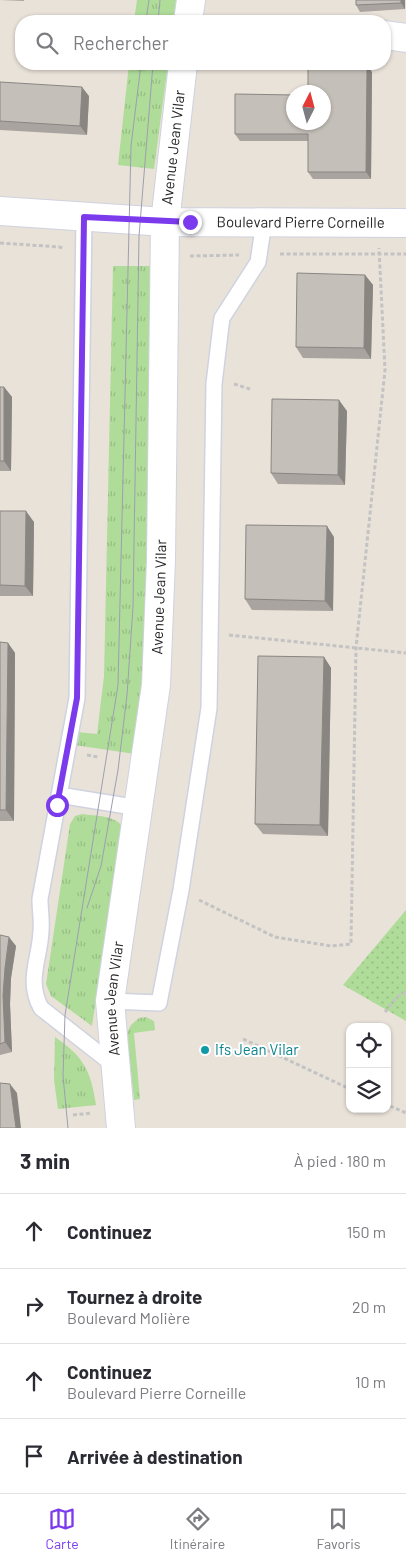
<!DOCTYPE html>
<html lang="fr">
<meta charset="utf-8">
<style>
:root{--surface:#fff;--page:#f7f7f7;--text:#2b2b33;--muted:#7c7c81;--line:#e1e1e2;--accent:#7c3aed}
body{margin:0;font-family:Barlow,sans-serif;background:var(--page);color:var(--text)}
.controls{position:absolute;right:15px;bottom:15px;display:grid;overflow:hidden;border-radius:10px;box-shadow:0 1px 4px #0004}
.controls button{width:45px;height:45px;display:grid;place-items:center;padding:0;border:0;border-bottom:1px solid var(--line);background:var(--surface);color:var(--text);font:25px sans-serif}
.compass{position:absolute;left:286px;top:85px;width:45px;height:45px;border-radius:50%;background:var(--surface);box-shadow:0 1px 4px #0004;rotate:6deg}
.stop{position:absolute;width:15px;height:15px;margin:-11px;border:4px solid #7c3aed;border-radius:50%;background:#fff}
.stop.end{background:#7c3aed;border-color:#fff;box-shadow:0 1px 5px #0008}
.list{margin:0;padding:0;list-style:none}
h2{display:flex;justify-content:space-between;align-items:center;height:65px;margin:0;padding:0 20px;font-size:21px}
h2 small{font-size:16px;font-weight:400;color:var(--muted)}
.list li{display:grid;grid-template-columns:32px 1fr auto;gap:15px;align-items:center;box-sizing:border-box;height:75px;padding:0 20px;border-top:1px solid var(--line)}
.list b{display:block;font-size:19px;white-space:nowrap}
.list p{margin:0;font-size:16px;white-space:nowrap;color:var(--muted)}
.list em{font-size:16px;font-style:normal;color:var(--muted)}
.icon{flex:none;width:28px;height:28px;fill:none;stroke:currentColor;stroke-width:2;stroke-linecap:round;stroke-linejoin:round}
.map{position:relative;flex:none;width:406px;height:1128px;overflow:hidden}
.search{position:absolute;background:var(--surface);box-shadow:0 1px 4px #0004;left:15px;right:15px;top:15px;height:55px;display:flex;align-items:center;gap:12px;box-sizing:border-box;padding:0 18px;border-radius:20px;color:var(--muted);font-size:19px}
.sheet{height:365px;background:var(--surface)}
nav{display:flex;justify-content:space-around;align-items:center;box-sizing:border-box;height:70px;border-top:1px solid var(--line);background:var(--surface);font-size:14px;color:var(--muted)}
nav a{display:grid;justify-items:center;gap:2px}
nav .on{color:var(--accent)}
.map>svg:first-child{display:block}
</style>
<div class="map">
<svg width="406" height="1128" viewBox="0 0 406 1128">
<defs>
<pattern id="grass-tufts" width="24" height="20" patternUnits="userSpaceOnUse" patternTransform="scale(1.25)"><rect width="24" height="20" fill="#afdc99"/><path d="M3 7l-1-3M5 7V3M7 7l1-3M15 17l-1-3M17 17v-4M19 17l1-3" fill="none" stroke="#97bd84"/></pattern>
<pattern id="garden-dots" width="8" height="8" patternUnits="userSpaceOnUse" patternTransform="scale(1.25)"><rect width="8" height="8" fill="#afdc99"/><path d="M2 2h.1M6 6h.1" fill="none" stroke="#97bd84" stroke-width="1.8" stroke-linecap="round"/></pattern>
</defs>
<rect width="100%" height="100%" fill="#e9e2d9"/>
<path fill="url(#grass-tufts)" d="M137 0H176L174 21H134Z
M129 64H168L154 169 118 165Z
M113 266H152L145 635 140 708 135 754 74 745 77 732 97 734 104 676Z
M82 814C95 816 117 815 123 828L92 1026 51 996 46 984 70 824 75 816Z
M146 1017 154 1021 155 1030 134 1033 140 1099 134 1100 127 1033 131 1025 139 1018Z
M55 1037C84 1057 91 1071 96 1105L58 1109 54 1080Z"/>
<path fill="url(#garden-dots)" d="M406 910V1021L343 985Z"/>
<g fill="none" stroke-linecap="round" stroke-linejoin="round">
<defs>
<path id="lane" d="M84 217 77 698 40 899C40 910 42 920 41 931 40 959 26 980 41 1008L115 1066
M59 795 139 808
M110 1001 159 1003 181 890 209 708 214 384 221 325 222 318 258 262 264 222"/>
<path id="street" d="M385 35 406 38"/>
<g id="secondary">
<path d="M188 21 191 0"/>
<path id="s1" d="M0 211 165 222 406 223"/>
<path id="s2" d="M121 1128 110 1001 156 685 161 560 165 222 183 64"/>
</g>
</defs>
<use href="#lane" stroke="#cfd2df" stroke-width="18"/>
<use href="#street" stroke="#cfd2df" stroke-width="30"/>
<use href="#secondary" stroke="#cfd2df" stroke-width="30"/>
<path stroke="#c3c3c3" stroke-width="3" stroke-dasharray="4 2.5" stroke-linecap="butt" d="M0 243 60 247 64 249
M280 254H406
M190 256 239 255
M234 384 250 389
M229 635 406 653
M87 755 98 757
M199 900 275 937 331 946 351 944 356 648 385 370 379 248
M385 1012 397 997 406 992
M243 1039 350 1089
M390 1106 406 1113
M73 1115 92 1113"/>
<use href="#lane" stroke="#fff" stroke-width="15"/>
<use href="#street" stroke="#fff" stroke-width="28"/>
<use href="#secondary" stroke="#fff" stroke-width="28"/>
<path stroke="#9d9fb0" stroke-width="1" d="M146 21 149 0
M158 21 160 0
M87 908 101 866 118 770 127 695 133 607 139 236 153 64
M68 1128 63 1076 65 1015 118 685 131 146 141 64"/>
</g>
<path fill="#a9a49f" d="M0 0H24V1Z
M356 0H405V9L360 12 356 5Z
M372 72 371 179H313L308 172V141H240L235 134 294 122Z
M0 82 89 96 87 135 0 130Z
M365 275 373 285 371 359 303 358 296 347Z
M0 387H4L12 397 11 471H0Z
M347 411 345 485 278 484 271 473Z
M0 511 34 522 33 596H0Z
M334 537 333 611 252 610 245 599Z
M0 642 8 643 15 653 14 821H0Z
M324 657 331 668 328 836 263 834 255 824Z
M0 935 16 946 11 978 10 1004 12 1052 0 1055Z"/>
<path fill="#898682" d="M401 0H405V9L401 3Z
M367 65 372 72 371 179 366 172Z
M82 87 89 96 87 135 80 126Z
M365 275 373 285 371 359 364 348Z
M4 387 12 397 11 471 4 461Z
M339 400 347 411 345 485 338 475Z
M26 511 34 522 33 596 25 586Z
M327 526 334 537 333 611 325 601Z
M8 643 15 653 14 821 6 810Z
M324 657 331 668 328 836 320 825Z
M9 937 16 946 11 978 10 1004 12 1052 5 1042 3 995 5 968Z
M10 1084 17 1093 21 1128H16Z"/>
<path fill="#c4bfb9" stroke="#898682" d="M356 0H401V3L356 5Z
M308 65H367L366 172H308V134H235V94L294 95V122H324V92H308Z
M0 82 82 87 80 126 0 121Z
M297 273 365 275 364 348 296 347Z
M0 387H4V461H0Z
M272 399 339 400 338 475 271 473Z
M0 511H26L25 586 0 585Z
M246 525 327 526 325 601 245 599Z
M0 642 8 643 6 810H0Z
M258 656 324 657 320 825 255 824Z
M0 935 9 937 5 968 3 995 5 1042 0 1044Z
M0 1083 10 1084 16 1128H0Z"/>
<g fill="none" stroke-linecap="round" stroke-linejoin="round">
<path stroke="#7c3aed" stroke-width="6" d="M57 805 77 698 84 217 190 222"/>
</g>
<circle fill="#0f9aa8" stroke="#fff" stroke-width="2" cx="205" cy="1050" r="5"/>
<g text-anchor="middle" stroke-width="4" stroke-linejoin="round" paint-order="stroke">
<g font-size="15" fill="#272727" stroke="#fff">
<text dy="5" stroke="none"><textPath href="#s2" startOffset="985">Avenue Jean Vilar</textPath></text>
<text dy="5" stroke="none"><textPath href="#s1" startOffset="301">Boulevard Pierre Corneille</textPath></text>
<text dy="5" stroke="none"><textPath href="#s2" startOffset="535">Avenue Jean Vilar</textPath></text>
<text dy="5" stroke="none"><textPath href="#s2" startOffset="130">Avenue Jean Vilar</textPath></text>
</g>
<g font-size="15" fill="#0d838f" stroke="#fff" text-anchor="start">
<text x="215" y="1055">Ifs Jean Vilar</text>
</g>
</g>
</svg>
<div class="controls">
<button><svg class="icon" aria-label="locate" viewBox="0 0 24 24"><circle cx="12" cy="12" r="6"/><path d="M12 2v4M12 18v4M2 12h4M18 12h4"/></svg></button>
<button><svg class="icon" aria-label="layers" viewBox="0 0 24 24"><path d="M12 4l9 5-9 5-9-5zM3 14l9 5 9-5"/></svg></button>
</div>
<svg class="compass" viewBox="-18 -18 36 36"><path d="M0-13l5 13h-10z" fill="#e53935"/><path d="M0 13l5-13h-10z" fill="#7c7c81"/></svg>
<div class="stop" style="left:57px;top:805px"></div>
<div class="stop end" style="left:190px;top:222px"></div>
<div class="search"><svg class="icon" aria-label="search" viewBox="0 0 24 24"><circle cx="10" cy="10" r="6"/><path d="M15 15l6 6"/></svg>Rechercher</div>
</div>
<section class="sheet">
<h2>3 min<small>À pied · 180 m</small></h2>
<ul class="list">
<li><svg class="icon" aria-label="ahead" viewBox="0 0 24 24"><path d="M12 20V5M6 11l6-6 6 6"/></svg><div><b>Continuez</b></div><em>150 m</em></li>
<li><svg class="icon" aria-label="right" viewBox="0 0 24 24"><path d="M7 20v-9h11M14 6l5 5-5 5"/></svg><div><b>Tournez à droite</b><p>Boulevard Molière</p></div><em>20 m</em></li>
<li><svg class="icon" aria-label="ahead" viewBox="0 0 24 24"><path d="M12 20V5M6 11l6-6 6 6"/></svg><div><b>Continuez</b><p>Boulevard Pierre Corneille</p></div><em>10 m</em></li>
<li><svg class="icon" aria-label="arrive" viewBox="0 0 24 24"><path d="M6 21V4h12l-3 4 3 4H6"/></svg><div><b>Arrivée à destination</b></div></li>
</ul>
</section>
<nav>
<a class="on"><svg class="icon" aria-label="map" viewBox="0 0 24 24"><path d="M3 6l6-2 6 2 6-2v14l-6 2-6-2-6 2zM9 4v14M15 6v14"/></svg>Carte</a>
<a><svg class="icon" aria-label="directions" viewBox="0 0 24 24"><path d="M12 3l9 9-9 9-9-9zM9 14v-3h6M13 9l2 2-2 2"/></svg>Itinéraire</a>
<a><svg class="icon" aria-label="saved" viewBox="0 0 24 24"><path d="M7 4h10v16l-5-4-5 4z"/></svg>Favoris</a>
</nav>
